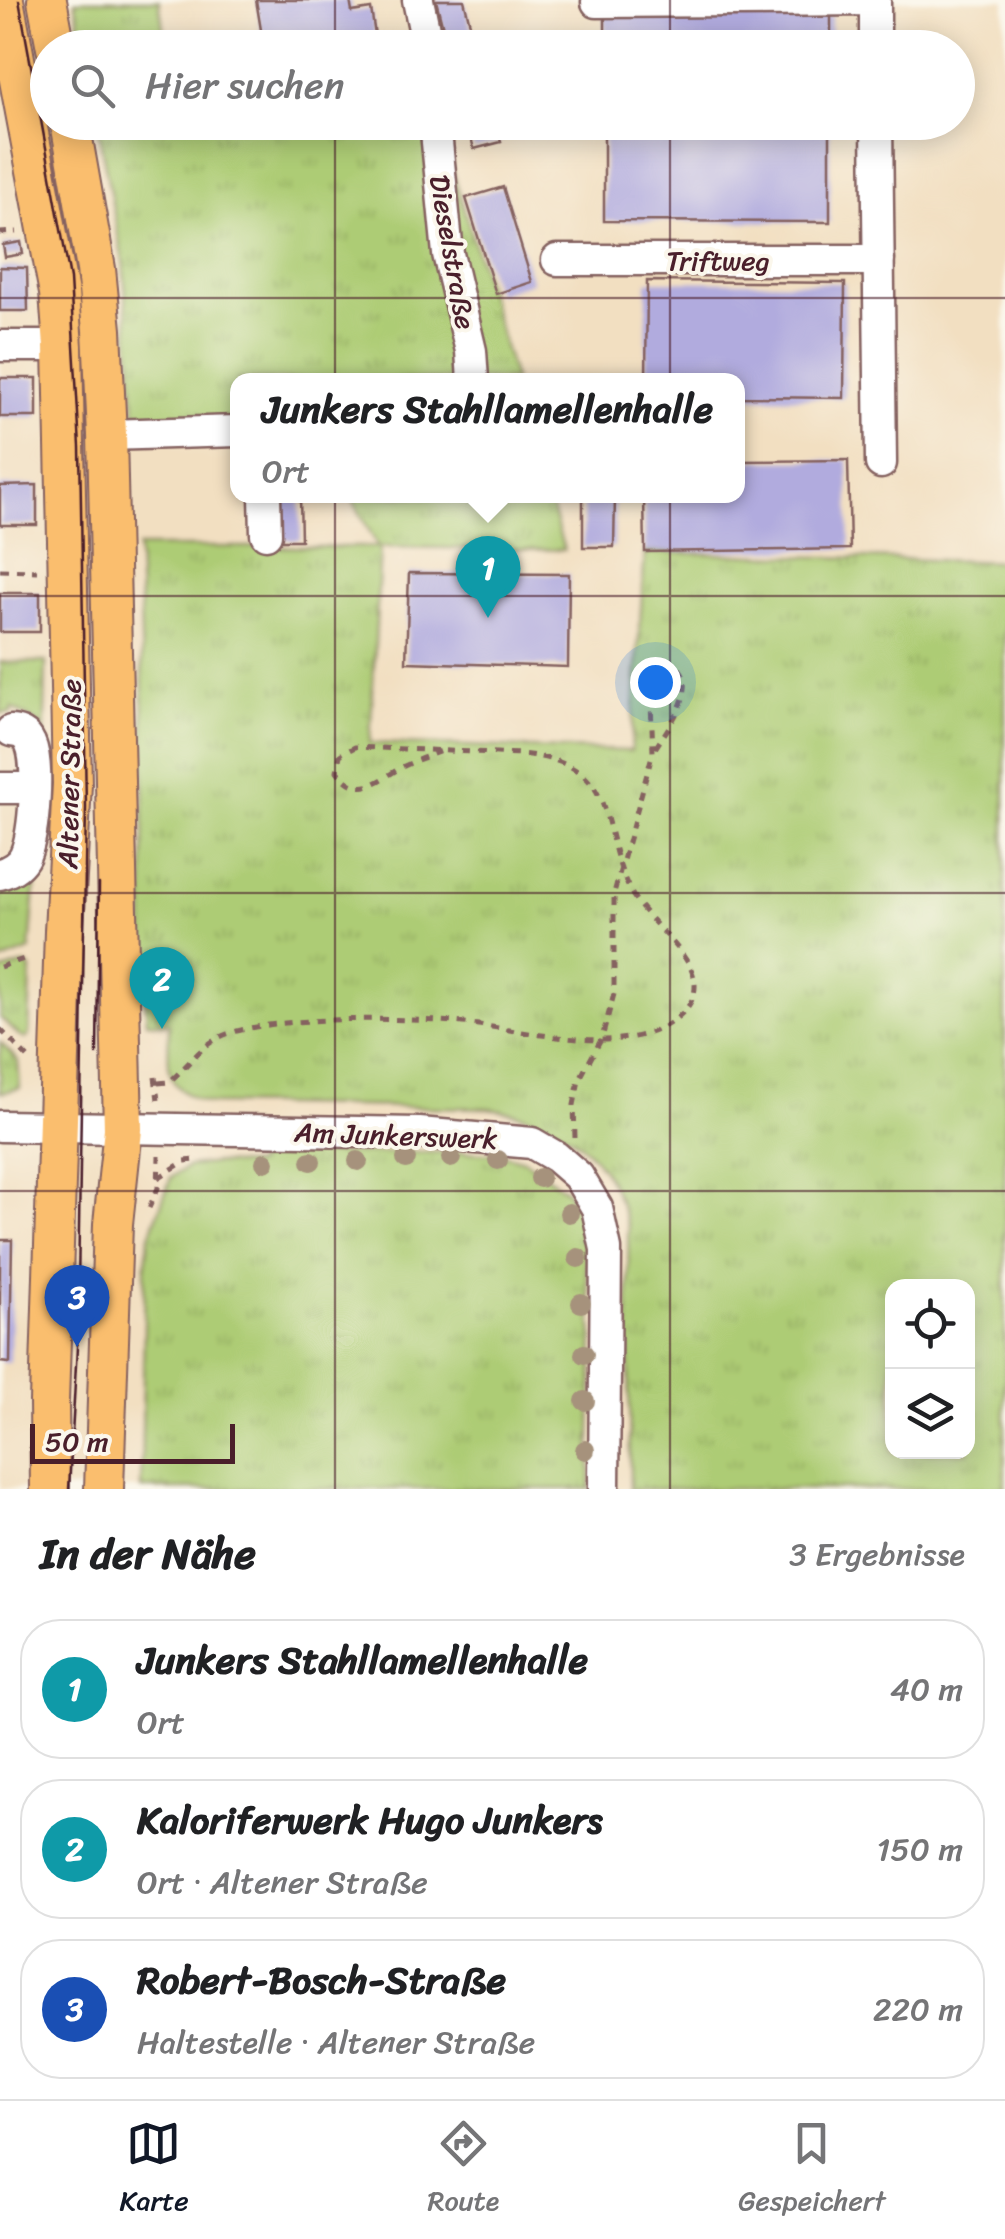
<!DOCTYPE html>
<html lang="de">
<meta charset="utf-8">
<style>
:root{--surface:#fff;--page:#f6f6f6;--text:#202124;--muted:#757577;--line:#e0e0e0;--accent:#111827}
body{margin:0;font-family:Sriracha,sans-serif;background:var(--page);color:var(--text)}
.controls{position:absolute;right:30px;bottom:30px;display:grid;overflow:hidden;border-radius:20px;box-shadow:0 5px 25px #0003}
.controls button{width:90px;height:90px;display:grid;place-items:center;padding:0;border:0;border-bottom:2px solid var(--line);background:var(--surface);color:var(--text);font:50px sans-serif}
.scale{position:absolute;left:30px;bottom:25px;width:205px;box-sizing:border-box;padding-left:10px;border:5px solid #4a1f2b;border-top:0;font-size:28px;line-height:35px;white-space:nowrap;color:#4a1f2b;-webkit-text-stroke:8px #fbf7ec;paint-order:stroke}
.you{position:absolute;left:655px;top:682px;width:35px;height:35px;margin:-25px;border:8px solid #fff;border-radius:50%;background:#1a73e8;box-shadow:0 0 0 15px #1a73e833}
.badge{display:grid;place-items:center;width:65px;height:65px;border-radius:50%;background:var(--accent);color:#fff;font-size:32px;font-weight:700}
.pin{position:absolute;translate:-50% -82px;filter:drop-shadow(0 2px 5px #0008)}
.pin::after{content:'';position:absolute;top:52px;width:35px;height:30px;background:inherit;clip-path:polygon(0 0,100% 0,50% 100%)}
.popup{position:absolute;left:230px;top:373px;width:515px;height:130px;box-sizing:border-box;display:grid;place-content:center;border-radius:20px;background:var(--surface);filter:drop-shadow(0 2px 8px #0005);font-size:32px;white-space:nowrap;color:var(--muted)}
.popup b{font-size:38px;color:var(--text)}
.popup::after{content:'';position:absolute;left:50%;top:100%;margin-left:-20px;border:20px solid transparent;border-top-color:var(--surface)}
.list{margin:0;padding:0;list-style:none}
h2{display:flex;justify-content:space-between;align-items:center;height:130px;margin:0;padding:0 40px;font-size:42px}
h2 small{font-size:32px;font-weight:400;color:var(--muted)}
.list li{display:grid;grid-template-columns:65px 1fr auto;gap:30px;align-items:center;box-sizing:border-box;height:140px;margin:0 20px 20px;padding:0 20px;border:2px solid var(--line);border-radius:40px}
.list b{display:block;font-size:38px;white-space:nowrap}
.list p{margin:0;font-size:32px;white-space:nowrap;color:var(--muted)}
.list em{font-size:32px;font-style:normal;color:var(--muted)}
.icon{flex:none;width:55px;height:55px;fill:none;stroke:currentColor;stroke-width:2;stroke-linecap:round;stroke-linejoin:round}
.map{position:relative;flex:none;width:1005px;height:1489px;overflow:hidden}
.search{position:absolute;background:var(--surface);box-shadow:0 5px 25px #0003;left:30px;right:30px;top:30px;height:110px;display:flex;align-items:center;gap:25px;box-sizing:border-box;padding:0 35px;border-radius:55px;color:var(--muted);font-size:38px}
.sheet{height:610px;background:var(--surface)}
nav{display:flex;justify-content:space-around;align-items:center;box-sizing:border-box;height:140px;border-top:2px solid var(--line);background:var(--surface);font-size:28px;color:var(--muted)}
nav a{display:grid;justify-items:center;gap:5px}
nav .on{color:var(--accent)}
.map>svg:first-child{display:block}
</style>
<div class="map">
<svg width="1005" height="1489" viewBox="0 0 1005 1489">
<defs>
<pattern id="grass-tufts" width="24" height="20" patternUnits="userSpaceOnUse" patternTransform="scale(2.5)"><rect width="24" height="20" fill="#adcc74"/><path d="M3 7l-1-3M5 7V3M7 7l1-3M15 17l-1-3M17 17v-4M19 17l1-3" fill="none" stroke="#96af65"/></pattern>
</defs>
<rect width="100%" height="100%" fill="#fbf7ec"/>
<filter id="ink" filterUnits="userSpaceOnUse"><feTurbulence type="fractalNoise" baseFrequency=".01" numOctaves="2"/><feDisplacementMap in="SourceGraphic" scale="20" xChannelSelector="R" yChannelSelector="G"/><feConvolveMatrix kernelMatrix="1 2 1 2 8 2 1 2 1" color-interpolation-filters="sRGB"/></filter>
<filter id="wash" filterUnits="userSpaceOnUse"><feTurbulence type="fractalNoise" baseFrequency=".0048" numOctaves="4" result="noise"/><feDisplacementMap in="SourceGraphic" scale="40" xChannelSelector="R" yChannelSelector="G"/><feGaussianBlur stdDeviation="2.25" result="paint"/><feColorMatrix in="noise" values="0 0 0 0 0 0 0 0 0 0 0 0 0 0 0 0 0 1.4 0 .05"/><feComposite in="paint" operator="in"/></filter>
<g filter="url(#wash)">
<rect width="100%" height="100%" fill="#f2dfc1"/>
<path fill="url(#grass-tufts)" stroke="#7c7650" stroke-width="2.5" fill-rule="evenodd" d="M75 0H159L166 47H84Z
M258 122 264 129 318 122 426 123 452 168 514 380H238V422H136L123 262 97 123Z
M351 496H548L564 550 380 547 370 743 631 751 645 552 1005 562V1489H630L628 1228C609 1153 564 1118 488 1108L211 1104C160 1091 169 1066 169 1023L147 1022 144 985V727L138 547H378ZM892 1286H968V1452H892Z
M0 662H46L44 774 30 950 0 962V885L24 881 30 871 40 782 41 725 12 708 11 713H0Z
M22 965H27L31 969 29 1035 26 1038 21 1037 0 1018V972Z
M0 1042 18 1061 20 1088 0 1093Z
M464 1152 503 1154 525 1160 566 1190 581 1219 593 1336 590 1489H141L145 1270 149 1238 171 1177 189 1166 216 1163 254 1165 263 1154Z"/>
<g id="blocks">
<path fill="#b1abde" d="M256 0H350L352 12 371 9 377 48H264Z
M436 0H464L476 48H448Z
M605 15 831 16V48H605Z
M467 122H495L501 142 474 149Z
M604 122H830V222L604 221Z
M503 187 532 282 496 294 466 198Z
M21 242 23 254 5 257 3 245Z
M0 267 27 268 28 311H0Z
M647 281 845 283 844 398 738 397V380H646Z
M0 378H37V417H0Z
M848 460 850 549 645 552 644 496H738V461Z
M37 485V525H0V486Z
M280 496H300L301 540H281Z
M583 496H615L614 547H583Z
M409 573 569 574 568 667 406 662Z
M0 593H40V632H0Z
M0 1240H12L10 1363 0 1362Z"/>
</g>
</g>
<g filter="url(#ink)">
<use href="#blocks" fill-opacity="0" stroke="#856260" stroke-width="2.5"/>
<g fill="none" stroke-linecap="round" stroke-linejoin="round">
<defs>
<path id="minor" d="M418 0 428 48
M597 2 875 0V48
M435 122 448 254 471 351 473 380
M877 122 881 463
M557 260H879
M0 346H63
M107 435 238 431
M265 496 266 534
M0 788H34
M0 874C10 871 20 866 25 855 34 834 40 764 30 743 26 734 20 732 11 731
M0 1126 419 1133 532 1143 556 1157 578 1176 597 1208 606 1249 604 1489"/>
<path id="major" d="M4 0 59 293 63 346 72 784 64 931 49 1402 50 1489
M47 0 56 48
M70 122 96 269 102 330 107 435 123 1129 113 1224 104 1489"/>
</defs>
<use href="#minor" stroke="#856260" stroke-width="35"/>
<use href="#major" stroke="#856260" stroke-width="42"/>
<path stroke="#856260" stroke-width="5" stroke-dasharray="8 8" stroke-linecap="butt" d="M0 233 17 232
M0 570 37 571
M0 967 30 957
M0 1029 29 1059
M155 1077 158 1100
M158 1083 169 1082C188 1066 202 1043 227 1034 279 1016 397 1018 454 1022 514 1027 617 1059 670 1023 736 978 653 933 632 894 595 826 626 765 521 754L355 747 340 755 337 771C360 801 377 781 402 767 414 761 428 756 441 751
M575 1138 574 1105 579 1080 602 1038 614 994V893L653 752 650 678 658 666 671 662C706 682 667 728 653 752
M158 1178 185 1161 196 1160
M149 1208 158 1188 159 1156"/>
<use href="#minor" stroke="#fff" stroke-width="30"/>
<use href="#major" stroke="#fabe6e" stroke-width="38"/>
<path stroke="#4a1f2b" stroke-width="2.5" d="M19 0 70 279 80 447 86 807 77 1347 69 1489
M97 1054 99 884"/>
</g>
<g fill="#a6927b">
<circle cx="451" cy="1158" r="10"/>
<circle cx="406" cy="1159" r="10"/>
<circle cx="498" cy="1160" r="10"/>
<circle cx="311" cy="1161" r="10"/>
<circle cx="358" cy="1161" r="10"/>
<circle cx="265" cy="1162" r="10"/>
<circle cx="540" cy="1178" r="10"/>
<circle cx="569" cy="1213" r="10"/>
<circle cx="578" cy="1258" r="10"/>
<circle cx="581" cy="1303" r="10"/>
<circle cx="584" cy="1354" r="10"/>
<circle cx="585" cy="1401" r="10"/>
<circle cx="585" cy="1450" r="10"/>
</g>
</g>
<path fill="none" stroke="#4a1f2b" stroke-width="2.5" stroke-opacity="0.55" d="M335 0V48M670 0V48M335 122V1489M670 122V1489M0 298H1005M0 596H1005M0 893H1005M0 1191H1005"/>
<g text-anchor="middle" stroke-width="8" stroke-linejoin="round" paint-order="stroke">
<g font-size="28" fill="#4a1f2b" stroke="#fbf7ec">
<text transform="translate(453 252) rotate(80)" y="10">Dieselstraße</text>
<text x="718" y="270">Triftweg</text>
<text transform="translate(69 774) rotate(-89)" y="10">Altener Straße</text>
<text transform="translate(396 1135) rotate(2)" y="10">Am Junkerswerk</text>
</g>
</g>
</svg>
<div class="controls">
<button><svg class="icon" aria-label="locate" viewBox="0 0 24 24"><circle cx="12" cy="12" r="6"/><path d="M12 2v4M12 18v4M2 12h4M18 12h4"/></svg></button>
<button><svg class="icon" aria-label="layers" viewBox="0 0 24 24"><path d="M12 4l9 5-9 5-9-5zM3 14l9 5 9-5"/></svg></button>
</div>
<div class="scale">50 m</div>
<div class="you"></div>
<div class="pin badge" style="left:488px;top:618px;background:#0f9aa8">1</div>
<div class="popup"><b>Junkers Stahllamellenhalle</b>Ort</div>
<div class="pin badge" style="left:162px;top:1029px;background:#0f9aa8">2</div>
<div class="pin badge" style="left:77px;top:1347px;background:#1a4fb4">3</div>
<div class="search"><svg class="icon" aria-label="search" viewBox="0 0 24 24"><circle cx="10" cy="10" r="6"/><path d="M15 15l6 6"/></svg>Hier suchen</div>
</div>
<section class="sheet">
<h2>In der Nähe<small>3 Ergebnisse</small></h2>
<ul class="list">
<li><span class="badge" style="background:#0f9aa8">1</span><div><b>Junkers Stahllamellenhalle</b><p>Ort</p></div><em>40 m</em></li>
<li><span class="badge" style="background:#0f9aa8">2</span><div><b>Kaloriferwerk Hugo Junkers</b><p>Ort · Altener Straße</p></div><em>150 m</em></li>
<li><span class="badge" style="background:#1a4fb4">3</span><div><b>Robert-Bosch-Straße</b><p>Haltestelle · Altener Straße</p></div><em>220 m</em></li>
</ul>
</section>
<nav>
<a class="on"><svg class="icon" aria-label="map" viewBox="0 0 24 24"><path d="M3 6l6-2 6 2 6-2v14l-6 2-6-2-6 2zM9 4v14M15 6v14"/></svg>Karte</a>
<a><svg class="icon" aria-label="directions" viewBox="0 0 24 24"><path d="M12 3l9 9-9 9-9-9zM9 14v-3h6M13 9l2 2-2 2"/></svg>Route</a>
<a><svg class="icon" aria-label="saved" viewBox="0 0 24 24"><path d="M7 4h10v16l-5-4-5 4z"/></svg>Gespeichert</a>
</nav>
